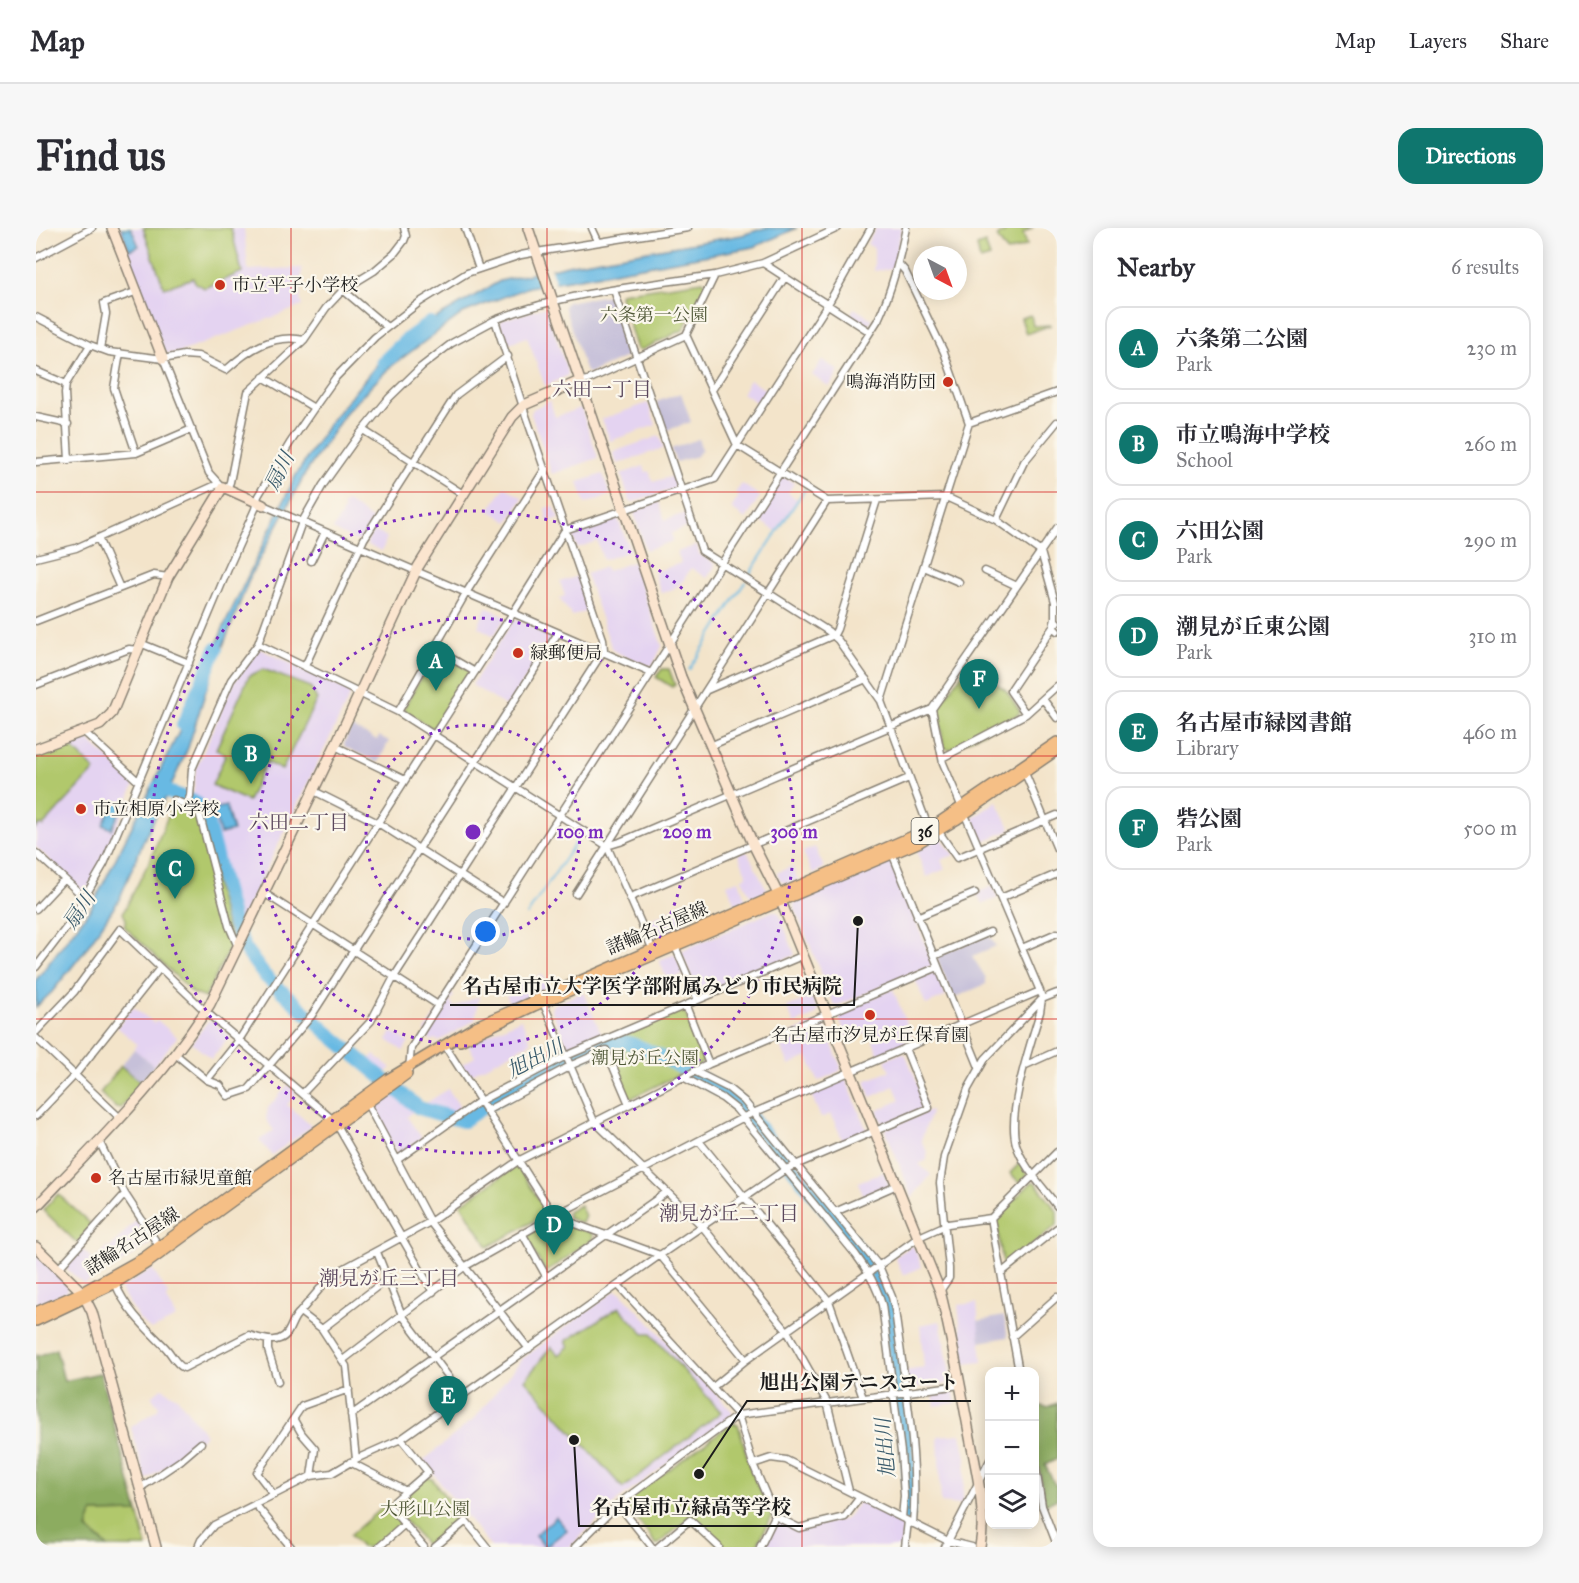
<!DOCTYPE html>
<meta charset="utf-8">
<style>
:root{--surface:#fff;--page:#f7f7f7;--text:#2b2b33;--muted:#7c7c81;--line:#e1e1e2;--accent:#0f766e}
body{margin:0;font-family:"IM FELL Great Primer","Noto Serif JP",serif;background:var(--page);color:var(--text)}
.controls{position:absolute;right:18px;bottom:18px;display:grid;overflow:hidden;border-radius:12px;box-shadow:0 3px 15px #0003}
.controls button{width:54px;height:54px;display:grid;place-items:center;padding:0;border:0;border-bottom:2px solid var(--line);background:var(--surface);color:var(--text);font:30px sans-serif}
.compass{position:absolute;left:877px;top:18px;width:54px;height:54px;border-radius:50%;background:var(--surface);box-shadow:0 3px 15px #0003;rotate:139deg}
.you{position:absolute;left:450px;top:704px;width:21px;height:21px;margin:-15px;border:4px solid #fff;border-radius:50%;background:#1a73e8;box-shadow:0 0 0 9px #1a73e833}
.badge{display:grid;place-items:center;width:39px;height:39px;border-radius:50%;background:var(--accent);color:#fff;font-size:20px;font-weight:700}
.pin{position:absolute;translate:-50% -50px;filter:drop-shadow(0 2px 3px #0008)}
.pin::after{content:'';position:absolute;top:32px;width:21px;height:18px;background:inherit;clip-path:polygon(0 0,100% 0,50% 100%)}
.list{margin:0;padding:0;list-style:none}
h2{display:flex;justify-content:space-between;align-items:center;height:78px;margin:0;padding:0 24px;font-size:26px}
h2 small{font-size:20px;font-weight:400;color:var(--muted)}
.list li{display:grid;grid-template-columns:39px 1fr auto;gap:18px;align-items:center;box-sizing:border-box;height:84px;margin:0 12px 12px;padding:0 12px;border:2px solid var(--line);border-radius:18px}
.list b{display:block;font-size:22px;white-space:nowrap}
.list p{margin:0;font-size:20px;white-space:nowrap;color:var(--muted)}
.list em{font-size:20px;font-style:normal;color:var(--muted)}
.icon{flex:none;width:33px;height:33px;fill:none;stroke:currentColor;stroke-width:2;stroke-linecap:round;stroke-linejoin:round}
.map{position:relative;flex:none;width:1021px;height:1319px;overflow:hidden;border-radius:18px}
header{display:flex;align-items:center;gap:36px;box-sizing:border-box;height:84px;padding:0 30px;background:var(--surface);border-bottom:2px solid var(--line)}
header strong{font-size:28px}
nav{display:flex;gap:33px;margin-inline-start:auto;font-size:21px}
.intro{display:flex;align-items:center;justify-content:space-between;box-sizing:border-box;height:144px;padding:0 36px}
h1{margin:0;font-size:42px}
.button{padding:15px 27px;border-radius:18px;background:var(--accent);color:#fff;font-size:21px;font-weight:700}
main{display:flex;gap:36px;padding:0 36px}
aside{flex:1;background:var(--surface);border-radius:18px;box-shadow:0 3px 15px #0003}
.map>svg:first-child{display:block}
</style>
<header>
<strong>Map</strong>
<nav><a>Map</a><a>Layers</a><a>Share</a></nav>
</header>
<div class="intro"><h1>Find us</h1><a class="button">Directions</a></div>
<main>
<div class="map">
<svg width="1021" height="1319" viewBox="0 0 1021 1319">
<rect width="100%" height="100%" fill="#fbf7ec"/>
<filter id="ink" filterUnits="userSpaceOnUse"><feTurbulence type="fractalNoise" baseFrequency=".0167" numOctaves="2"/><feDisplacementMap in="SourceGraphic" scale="12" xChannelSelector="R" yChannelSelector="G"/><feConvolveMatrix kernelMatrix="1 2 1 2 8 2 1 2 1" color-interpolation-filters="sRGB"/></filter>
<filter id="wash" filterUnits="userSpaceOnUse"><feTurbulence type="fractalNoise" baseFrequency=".008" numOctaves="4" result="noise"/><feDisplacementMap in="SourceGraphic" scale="24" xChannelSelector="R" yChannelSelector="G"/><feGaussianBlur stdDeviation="1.35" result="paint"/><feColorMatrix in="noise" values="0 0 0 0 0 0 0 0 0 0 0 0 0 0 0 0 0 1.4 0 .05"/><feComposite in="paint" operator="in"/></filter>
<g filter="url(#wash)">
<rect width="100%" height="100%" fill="#f3e4ca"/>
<path fill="#e4d3f1" d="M80 0H208L212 42 266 40 264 72 266 78 142 125 130 126Z
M840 0H866L857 40 838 43V20L831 16Z
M510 79 532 145 531 148 509 158 491 109 471 116 464 96 466 92Z
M818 80 836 91 833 96 829 97 814 88Z
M786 132 803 143 793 159 776 147Z
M714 152 731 163 723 176 706 165Z
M514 173 519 189 545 180 562 230 516 246 495 186 497 181Z
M612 175 620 197 574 213 566 191Z
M623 208 628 220 581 236 577 224Z
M608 238 610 244 613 243 617 254 637 248 640 257 638 261 597 274 594 273 585 246Z
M567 246 574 267 549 276 542 254Z
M746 248 758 255 752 265 761 271 740 303 719 290Z
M706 256 724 268 710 291 695 281 703 268 699 265Z
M469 259 487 270 472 294 453 282Z
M310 273 337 292 325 311 321 313 297 302 308 281 306 279Z
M623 274 629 292 650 285 654 298 635 305 637 313 610 322 598 285 600 282Z
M518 278 523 291 511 293 509 280Z
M579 289 582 291 594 323 567 332 561 313 541 320 536 306 539 302Z
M338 303 351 309 346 323 332 317 331 313Z
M661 317 663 326 678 335 679 338 671 350 655 340 647 353 637 361 625 365 618 344 645 335 641 324Z
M597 334 626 418 617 437 611 438 584 426 576 421 550 346 569 339 571 343Z
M542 348 554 382 536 388 523 370 529 368 524 354Z
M450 379 467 387 469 390 458 408 442 399Z
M480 392 513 407 515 410 471 479 436 457 477 393Z
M224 421 312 463 314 468 202 699 173 588 166 575 157 570 160 541 198 454 220 424Z
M45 508 49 509 99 555 66 635 51 662 47 663 0 619V526Z
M961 573 975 602 948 613 944 611 936 591Z
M905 610 918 627 905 632 909 641 891 649 880 623Z
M779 619 788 640 777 646 767 624Z
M708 623 712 625 730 660 728 666 716 671 706 651 711 648 702 625Z
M855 633 897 735 895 738 800 778 798 777 758 678 759 674Z
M756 638 762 652 752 656 745 653 741 645Z
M703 652 710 674 700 678 691 656Z
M957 658 962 670 947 676 940 665Z
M642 679 650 699 621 712 616 710 609 694Z
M737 683 743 685 759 727 666 767 662 765 645 723Z
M639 726 648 746 631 752 623 732Z
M898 744 901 745 910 768 890 777 879 751Z
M505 746 513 759 474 776 468 761 490 751 492 754Z
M857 761 877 812 843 827 833 804 812 812 801 785Z
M414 763 418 769 413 772 418 779 443 768 439 792 402 814 400 811 395 813 389 803Z
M547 764 567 809 536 823 533 821 515 781 517 777Z
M776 769 782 783 780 787 758 796 751 779Z
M97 779 118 795 121 792 141 809 118 838 98 821 101 816 81 799Z
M485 791 495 814 432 848 425 837 439 829 432 816Z
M172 793H176L194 808 175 831 156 815Z
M784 793 787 795 805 839 804 843 782 853 772 829 753 837 742 811Z
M356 804 373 814 367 823 351 812Z
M866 825 870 827 890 877 889 880 847 898 841 883 864 872 858 858 835 869 829 853 854 843 849 832Z
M338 826 355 840 347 846 332 833Z
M807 850 810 851 831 903 807 913 795 886 785 890 774 864Z
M252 857 261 864 251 877 276 898 236 927 223 912 238 903 230 891 232 880Z
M412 861 426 882 418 887 386 878Z
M357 865 379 882 371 889 386 910 365 925H361L338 881 339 878Z
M896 882 885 912 891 924V932L883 936 895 947 876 969 849 901Z
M848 944 854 958 828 970 822 954Z
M102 990 115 1011V1015L73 1043 60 1031 71 1019 73 1021Z
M877 1017 886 1039 867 1047 859 1029Z
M45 1020 69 1044 48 1056 30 1040V1036Z
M0 1027 32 1057 30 1064 0 1077Z
M116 1041 132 1066 131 1071 140 1090 115 1102 104 1092 84 1061Z
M579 1063 584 1064 612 1093 696 1183V1187L581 1273 534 1319H455L387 1233 439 1190 486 1131Z
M941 1075 946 1134 929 1136 922 1077Z
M904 1093 916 1155 873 1161 871 1159 868 1143 888 1140 884 1097Z
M126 1160 141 1169 170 1207 143 1230 110 1252 95 1199 121 1182 123 1178 115 1168Z
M917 1161 920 1175 899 1178 897 1164Z
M925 1206 930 1230 926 1277 905 1275 902 1208Z
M826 1273 865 1293 867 1295 865 1319H727L740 1292 743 1291 763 1301 810 1291 823 1274Z"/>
<path fill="#c6c0d9" d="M573 67 577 68 595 124 594 127 554 145 550 144 528 78 531 74Z
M645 165 655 194 629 203 620 174Z
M662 211 666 221 661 228 640 234 635 221Z
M315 499 341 512 343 508 353 513 342 535 309 519 308 516Z
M951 707 954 709 960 718 936 728 950 750V756L918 770 901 730 903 727Z
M98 821 118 838 105 855 85 838Z
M968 1088 972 1109 944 1114 942 1093Z"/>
<path fill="#b1c86c" stroke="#667244" stroke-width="1.5" d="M107 0H195L206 44 169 60 160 56 157 50 128 60Z
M967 0H996L987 5 991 17 971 24 961 9 969 4Z
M949 15 954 29 944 32 941 18Z
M667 53 670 57 647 102 605 122 601 121 584 68 585 65Z
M995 87 997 98 1015 97 990 106 985 90Z
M402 425 433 442V446L399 499 395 500 369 483 368 480 398 426Z
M932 437 970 462 984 483 983 486 914 522 908 520 902 480Z
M227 441 274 459 281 471 246 542 230 534 212 573 176 557 190 526 180 521 213 448Z
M626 441H633L639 457 636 459 620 449Z
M33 517 59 542 7 598 4 596 0 600V529Z
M141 575 159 583 161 586 189 694 196 714 169 770 157 765 88 698 90 691 87 685 115 630 136 578Z
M645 783 649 784 668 832 666 835 596 870 592 868 569 814Z
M85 838 105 855 85 880H80L64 865Z
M985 934 991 947 984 955 974 945Z
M479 939 483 940 510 983V986L452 1019 425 976Z
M996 954H999L1021 983V997L970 1038 967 1036 960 990Z
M22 966 57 998 41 1015 7 982Z
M544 977 549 988 546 995 532 990V984Z
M516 992 556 1005 557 1011 512 1043H509L490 1010 491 1006Z
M583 1079 608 1106H615L685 1184 587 1260 489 1152 515 1119 523 1127 533 1118 530 1113Z
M696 1195 702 1196 714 1239 735 1286V1290L720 1319H685L653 1290 623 1316H620L590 1277V1273Z
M390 1249 396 1251 425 1289V1293L396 1319 391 1318 359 1281V1276Z
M349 1277 364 1294V1297L339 1319H325L314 1307Z
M102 1284 111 1319H72L51 1300 56 1285Z"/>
<path fill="#8cac60" stroke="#54643e" stroke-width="1.5" d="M20 1121 28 1153 64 1145 102 1284 56 1285 51 1301 72 1319H0V1127L2 1128Z
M1021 1175V1231L1009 1237 1019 1257H1021V1271L1009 1277 999 1217V1177L1011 1179Z"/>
<path fill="#68b9e3" stroke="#426a80" stroke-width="1.5" d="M85 0H95L103 18 93 22Z
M729 0H761L718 19 493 59 427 85 353 140 311 183 269 246 215 347 172 456 152 520 130 569 110 607 83 672 48 724 16 764 0 779V752L55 680 165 460 187 400 260 247 294 194 342 135 398 91 464 53 536 36 706 7Z
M78 573 87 577 76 601 67 597Z
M190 578 197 603 184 606 177 581Z
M520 1289 531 1302 509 1319 499 1307Z"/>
<path fill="#f3e4ca" d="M514 38 520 57 504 60 498 42Z"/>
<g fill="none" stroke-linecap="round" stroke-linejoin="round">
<path stroke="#68b9e3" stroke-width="2" d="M712 348 769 261
M653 442 709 354
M491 687 546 605"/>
<path stroke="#68b9e3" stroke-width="14" d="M347 134 370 112 394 95
M147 497 180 421
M122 559 160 575 169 585 197 693 209 721 228 747 292 805 383 880 427 893C453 874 558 813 587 814 604 814 689 863 704 876L836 1038C856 1073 857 1114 862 1154 868 1198 876 1242 872 1287"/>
</g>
</g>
<g filter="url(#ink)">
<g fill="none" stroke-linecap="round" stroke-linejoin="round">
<defs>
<path id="street" d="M429 0 443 41
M556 0 562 13
M0 30 56 0
M727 35 834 104
M679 47 727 35 802 0
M307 62 351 99
M578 62 666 323 792 403 802 412 845 473 893 601
M0 89 54 117 73 124 127 131 148 127 162 128 190 142C212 122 237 105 268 112
M459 92C528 64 606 58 679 47L650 107 701 217 791 273 910 269 960 292 1005 324 1019 374V391L1017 399 1021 394
M64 121 70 86 68 75 102 63
M84 125 78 160 100 225
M127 131 173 245 185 258
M0 143 30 156
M227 149 278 180
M544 153 552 152 650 107
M676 162 749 49
M0 189 32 196
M933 195 1021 164
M327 202 427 266
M33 232 29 165 30 156 54 117
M0 234 100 225 156 201
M191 261 194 254 212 164 268 112 290 80 307 62 338 43 358 26 368 13 370 8 368 0
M227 277 477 385 529 302 679 251 792 76 835 0
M960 292 988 234 1021 194
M1021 300 896 481 907 535 1004 763 1006 771 1004 784C994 818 971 883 980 916 987 939 1007 959 1021 978
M62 310 84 360
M0 330 40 320 182 256
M275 333 289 304
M888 339 923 354
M949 343 981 358
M0 393 118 347 132 349
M104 415 153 435
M398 420 439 444
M269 438 328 311 420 167 472 128
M615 445 477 385 398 507 571 618 616 720
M0 457 93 421 102 422
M671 462 798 407 801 401 841 272
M1007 471 1021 490
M845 473 933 195 908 124 869 43 862 35
M362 484 430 365 509 241
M990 486 974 463 1017 399 1021 403
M47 503 103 554
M299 518 369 552
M674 518 830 451
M906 530 990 486 1021 458
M989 545 1021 621
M278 563 342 595 468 675
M138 572 160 581 163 584 193 698 202 719
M151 576 154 568 156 541 195 452 222 416 266 294 287 257 322 208 353 170 385 139 416 115 459 92 489 185 567 411 568 422 358 749 335 793 267 865
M903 604 921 630 1021 587
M571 618 584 614 896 481
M0 625 49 670
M856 625 943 839
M228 665 402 777
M540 666 791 273
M595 669 873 550
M965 670 1021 646
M0 681 28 651
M881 689 939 665
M639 718 662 772
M986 720 1021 705
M898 728 954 704
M0 739 33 696 68 636 192 341 219 281 222 268 254 215 278 180 300 149 339 109 384 74 431 45 485 27 507 23 652 0
M506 772 558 893 666 998 751 1103 791 1174 813 1263
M650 778 673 836
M0 804 38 764 84 701 169 783 296 891
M0 810 85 891
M408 816 518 988 624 1027 710 1132
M138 825 171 852 184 857 192 868 213 861 276 787 522 405
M990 837 1021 823
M373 841 375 820 402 777 842 92C856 62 863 32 870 0
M658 843 692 860 708 873 843 1038 856 1069 859 1082C868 1153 883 1225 877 1296
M647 849 686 870 700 881 820 1027C832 1043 841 1058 846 1077L865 1224 868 1268 866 1290
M171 852 203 812 398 507 362 484 222 416
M329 872 394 994 493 1121
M450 883 538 836 570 822 593 876
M0 888 39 847 124 740
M301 897 397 1064
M63 913 89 966 123 1018
M663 913 793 1073 827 1170
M361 932 444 873 530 828 768 727
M799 984 861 957
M955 990 983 1144
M486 1005 510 1048
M341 1024 366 1087 427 1168
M23 1040 89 966
M965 1045 1021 1000
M79 1055C90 1082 110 1100 129 1119 136 1126 139 1136 148 1140L213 1107C229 1112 247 1118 254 1100 257 1094 258 1089 264 1084
M582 1057 702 1187 717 1236 739 1288 724 1319
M904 1063 913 1050V1040L904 955 908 929 932 861 949 831 1006 771 1021 765
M286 1101 351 1051
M976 1109 1021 1069
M232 1112V1122L242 1154
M307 1132 428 1039 518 988 710 888 1004 763
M677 1159 710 1132 883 1009 912 996 955 990 1021 924
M315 1187 631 964
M258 1192 266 1206 279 1221 275 1248
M365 1211 392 1244 370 1263
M320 1231 310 1138 286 1101 264 1084 287 1057 307 1041 394 994 482 933 673 836 902 739
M314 1234 370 1263 353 1278 388 1319
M999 1234 1006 1278 1021 1317
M717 1236 735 1230 750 1232 912 1313 936 1319
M104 1260 144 1233 165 1215
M238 1267 221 1245 266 1178 313 1161
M219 1276 255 1319
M582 1276 616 1319
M739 1288 763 1300 809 1289 824 1269
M162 1319 165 1312 178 1297 275 1248 296 1245 320 1231 365 1211 624 1027 750 941 893 880 869 820
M343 1319 369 1296
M399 1319 430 1293 451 1319
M539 1319 582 1276 702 1187 924 1157
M622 1319 654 1292 683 1319
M869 1319 872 1293
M909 1319 954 1232"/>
<path id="secondary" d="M76 0 127 131
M492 0 645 449 717 616 742 666 904 1063C916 1110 924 1157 933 1204 940 1242 951 1281 944 1319
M0 521 64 497 76 485 132 349 187 259 227 277
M0 979C61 915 127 851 174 776L299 518 382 339 476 189 488 177 544 153
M0 1019 46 1064 56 1084 120 1319"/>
<path id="primary" d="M424 813 498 778 884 614 920 592 1021 522
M0 1084 46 1064 107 1030 352 851 440 798 893 601 1021 514
M0 1093 78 1056 113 1034 371 846"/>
</defs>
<use href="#street" stroke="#888073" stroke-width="9"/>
<use href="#secondary" stroke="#888073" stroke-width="12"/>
<use href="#primary" stroke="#888073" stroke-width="12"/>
<use href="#street" stroke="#fff" stroke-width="6"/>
<use href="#secondary" stroke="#fbe5cf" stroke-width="9"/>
<use href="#primary" stroke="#f5bf86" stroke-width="9"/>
</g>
</g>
<path fill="none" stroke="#d62828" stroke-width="1.5" stroke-opacity="0.55" d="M255 0V1319M511 0V1319M766 0V1319M0 264H1021M0 528H1021M0 791H1021M0 1055H1021"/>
<g fill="none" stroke="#7b2cbf" stroke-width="3" stroke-dasharray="3 6">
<circle cx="437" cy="604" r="107"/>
<circle cx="437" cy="604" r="214"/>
<circle cx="437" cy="604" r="321"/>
</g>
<g fill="#c8321e" stroke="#fbf7ec" stroke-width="2">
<circle cx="184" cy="57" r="6"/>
<circle cx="912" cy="154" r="6"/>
<circle cx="482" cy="425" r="6"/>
<circle cx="45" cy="581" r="6"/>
<circle cx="834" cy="787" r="6"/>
<circle cx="60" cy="950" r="6"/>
</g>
<g text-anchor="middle" stroke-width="4.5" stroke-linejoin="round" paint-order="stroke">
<rect fill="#fbf7ec" stroke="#5f5e5a" stroke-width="1.5" x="875.5" y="590" width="27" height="26" rx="4.5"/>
<g font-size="16" font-weight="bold" fill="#1c1c1c">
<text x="889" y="609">36</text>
</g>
<g font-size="18" fill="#1c1c1c" stroke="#fbf7ec" text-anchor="start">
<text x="196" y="63">市立平子小学校</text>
<text x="900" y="160" text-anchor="end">鳴海消防団</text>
<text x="494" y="431">緑郵便局</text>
<text x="57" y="587">市立相原小学校</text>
<text x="834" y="813" text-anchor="middle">名古屋市汐見が丘保育園</text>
<text x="72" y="956">名古屋市緑児童館</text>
</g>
<g font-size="18" fill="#505838" stroke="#fbf7ec">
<text x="618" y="93">六条第一公園</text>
<text x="609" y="836">潮見が丘公園</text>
<text x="389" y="1287">大形山公園</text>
</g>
<g font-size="18" fill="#1c1c1c" stroke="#fbf7ec">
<text transform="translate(621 700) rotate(-23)" y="6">諸輪名古屋線</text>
<text transform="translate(96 1013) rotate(-33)" y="6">諸輪名古屋線</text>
</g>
<g font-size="20" fill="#5a475c" stroke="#fbf7ec">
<text x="566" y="168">六田一丁目</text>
<text x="263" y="601">六田二丁目</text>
<text x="693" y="992">潮見が丘二丁目</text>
<text x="353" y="1057">潮見が丘三丁目</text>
</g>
<g font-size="20" font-style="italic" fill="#3a5b6c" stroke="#fbf7ec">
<text transform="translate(243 243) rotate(-63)" y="7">扇川</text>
<text transform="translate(43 682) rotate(-56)" y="7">扇川</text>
<text transform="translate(499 830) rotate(-27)" y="7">旭出川</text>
<text transform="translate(849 1220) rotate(-95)" y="7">旭出川</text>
</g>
</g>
<circle cx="437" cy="604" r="9" fill="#7b2cbf" stroke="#fbf7ec" stroke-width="3"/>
<g font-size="18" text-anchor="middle" font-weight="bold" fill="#7b2cbf" stroke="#fbf7ec" stroke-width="4.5" stroke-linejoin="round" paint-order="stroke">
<text x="544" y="610">100 m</text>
<text x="651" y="610">200 m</text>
<text x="758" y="610">300 m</text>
</g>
<path fill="none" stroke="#1c1c1c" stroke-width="2" d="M822 693L818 777H414M663 1246L711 1173H935M538 1212L543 1298H767"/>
<g fill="#1c1c1c" stroke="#fbf7ec" stroke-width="2">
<circle cx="822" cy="693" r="6"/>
<circle cx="663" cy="1246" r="6"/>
<circle cx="538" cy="1212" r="6"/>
</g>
<g font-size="20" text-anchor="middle" font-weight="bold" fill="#1c1c1c" stroke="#fbf7ec" stroke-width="4.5" stroke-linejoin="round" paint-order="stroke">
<text x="616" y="765">名古屋市立大学医学部附属みどり市民病院</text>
<text x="823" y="1161">旭出公園テニスコート</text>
<text x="655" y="1286">名古屋市立緑高等学校</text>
</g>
</svg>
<div class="controls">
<button>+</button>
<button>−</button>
<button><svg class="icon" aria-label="layers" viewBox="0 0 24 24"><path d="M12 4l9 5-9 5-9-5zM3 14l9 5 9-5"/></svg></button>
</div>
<svg class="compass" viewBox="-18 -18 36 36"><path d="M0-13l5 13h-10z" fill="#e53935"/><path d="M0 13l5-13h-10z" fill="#7c7c81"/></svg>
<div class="you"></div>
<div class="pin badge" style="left:400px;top:463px">A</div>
<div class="pin badge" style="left:215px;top:556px">B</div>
<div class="pin badge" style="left:139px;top:671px">C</div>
<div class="pin badge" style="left:518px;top:1027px">D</div>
<div class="pin badge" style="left:412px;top:1198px">E</div>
<div class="pin badge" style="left:943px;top:481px">F</div>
</div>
<aside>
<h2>Nearby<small>6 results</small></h2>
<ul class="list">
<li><span class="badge">A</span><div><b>六条第二公園</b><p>Park</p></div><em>230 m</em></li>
<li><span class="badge">B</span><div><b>市立鳴海中学校</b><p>School</p></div><em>260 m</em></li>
<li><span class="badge">C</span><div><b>六田公園</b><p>Park</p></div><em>290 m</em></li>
<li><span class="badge">D</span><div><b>潮見が丘東公園</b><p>Park</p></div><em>310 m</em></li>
<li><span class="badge">E</span><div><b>名古屋市緑図書館</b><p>Library</p></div><em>460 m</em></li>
<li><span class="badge">F</span><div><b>砦公園</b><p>Park</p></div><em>500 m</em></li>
</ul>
</aside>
</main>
